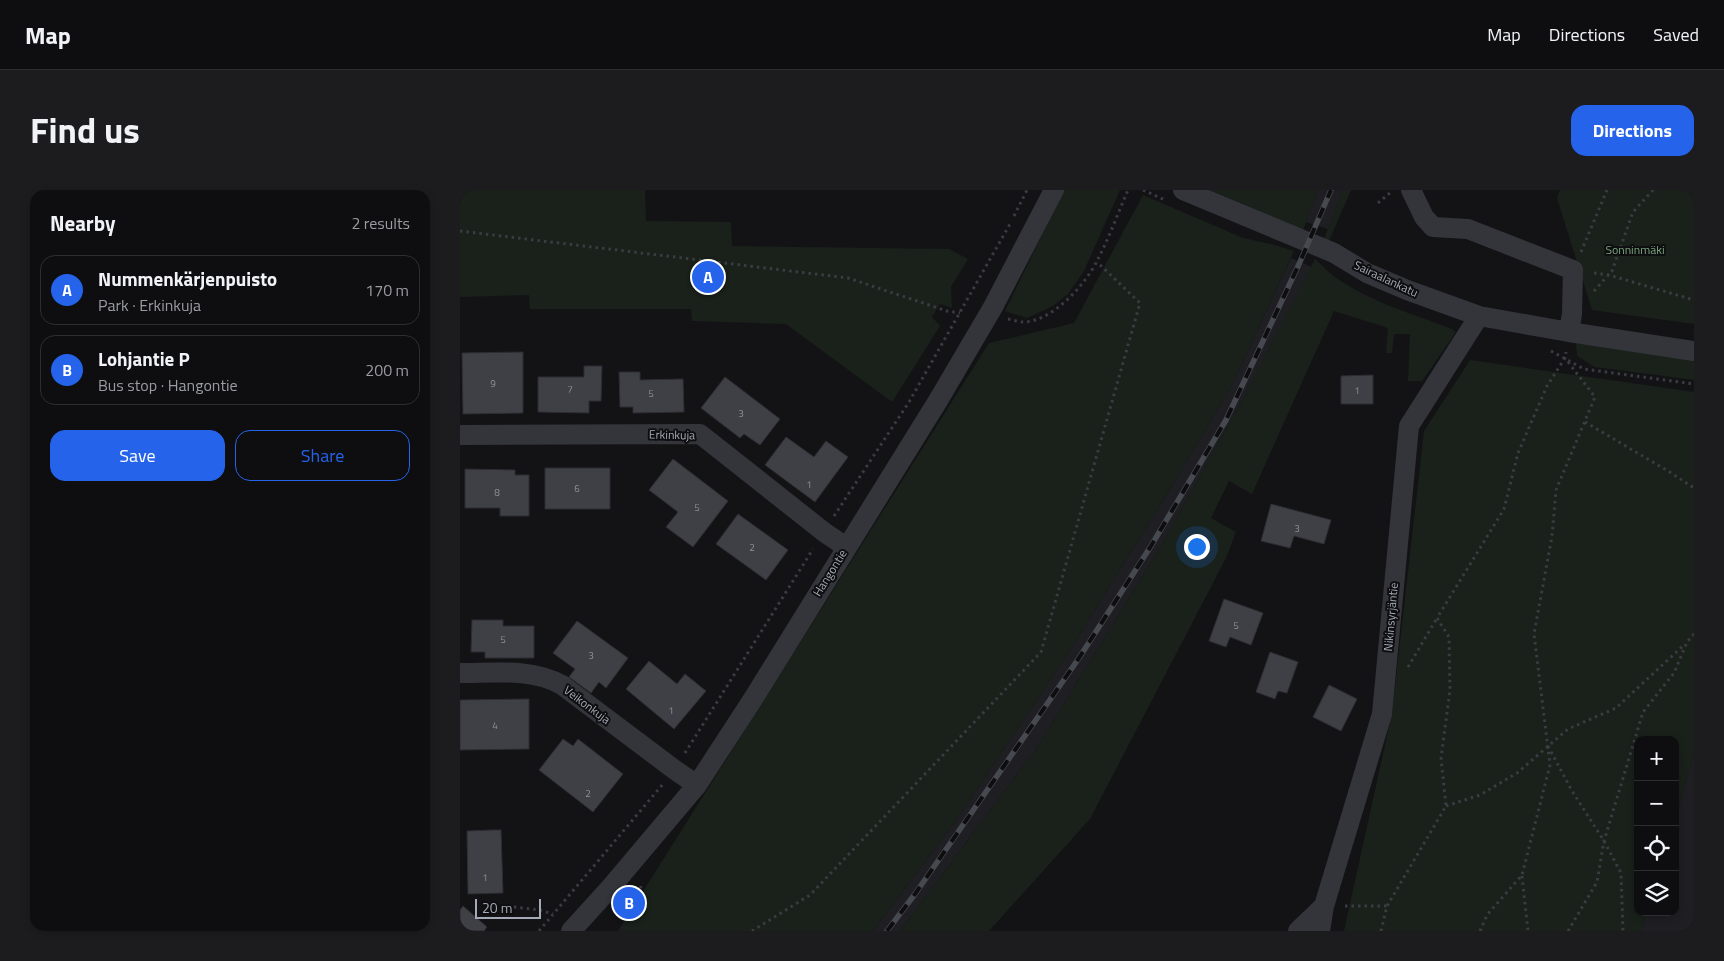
<!DOCTYPE html>
<meta charset="utf-8">
<style>
:root{--surface:#0e0e10;--page:#1c1c1e;--text:#f1f3f6;--muted:#9b9c9f;--line:#2e2e30;--accent:#2563eb}
body{margin:0;font-family:"Titillium Web",sans-serif;background:var(--page);color:var(--text)}
.controls{position:absolute;right:15px;bottom:15px;display:grid;overflow:hidden;border-radius:10px;box-shadow:0 2px 8px #0003}
.controls button{width:45px;height:45px;display:grid;place-items:center;padding:0;border:0;border-bottom:1px solid var(--line);background:var(--surface);color:var(--text);font:25px sans-serif}
.scale{position:absolute;left:15px;bottom:12px;width:66px;box-sizing:border-box;padding-left:5px;border:2px solid #a4aab7;border-top:0;font-size:14px;line-height:18px;white-space:nowrap;color:#a4aab7;-webkit-text-stroke:4px #0e0e10;paint-order:stroke}
.you{position:absolute;left:736px;top:356px;width:18px;height:18px;margin:-12px;border:4px solid #fff;border-radius:50%;background:#1a73e8;box-shadow:0 0 0 8px #1a73e833}
.badge{display:grid;place-items:center;width:32px;height:32px;border-radius:50%;background:var(--accent);color:#fff;font-size:16px;font-weight:700}
.pin{position:absolute;translate:-50% -50%;border:2px solid #fff;box-shadow:0 1px 5px #0006}
.list{margin:0;padding:0;list-style:none}
h2{display:flex;justify-content:space-between;align-items:center;height:65px;margin:0;padding:0 20px;font-size:21px}
h2 small{font-size:16px;font-weight:400;color:var(--muted)}
.list li{display:grid;grid-template-columns:32px 1fr auto;gap:15px;align-items:center;box-sizing:border-box;height:70px;margin:0 10px 10px;padding:0 10px;border:1px solid var(--line);border-radius:15px}
.list b{display:block;font-size:19px;white-space:nowrap}
.list p{margin:0;font-size:16px;white-space:nowrap;color:var(--muted)}
.list em{font-size:16px;font-style:normal;color:var(--muted)}
.actions{display:flex;gap:10px;padding:15px 20px}
.actions a{flex:1;padding:11px 0;border:1px solid var(--accent);border-radius:15px;text-align:center;font-size:18px;color:var(--accent)}
.actions .main{background:var(--accent);color:#fff}
.icon{flex:none;width:28px;height:28px;fill:none;stroke:currentColor;stroke-width:2;stroke-linecap:round;stroke-linejoin:round}
.map{position:relative;flex:none;width:1234px;height:741px;overflow:hidden;border-radius:15px}
header{display:flex;align-items:center;gap:30px;box-sizing:border-box;height:70px;padding:0 25px;background:var(--surface);border-bottom:1px solid var(--line)}
header strong{font-size:24px}
nav{display:flex;gap:28px;margin-inline-start:auto;font-size:18px}
.intro{display:flex;align-items:center;justify-content:space-between;box-sizing:border-box;height:120px;padding:0 30px}
h1{margin:0;font-size:35px}
.button{padding:12px 22px;border-radius:15px;background:var(--accent);color:#fff;font-size:18px;font-weight:700}
main{display:flex;gap:30px;padding:0 30px}
aside{flex:1;background:var(--surface);border-radius:15px;box-shadow:0 2px 8px #0003}
.map>svg:first-child{display:block}
</style>
<header>
<strong>Map</strong>
<nav><a>Map</a><a>Directions</a><a>Saved</a></nav>
</header>
<div class="intro"><h1>Find us</h1><a class="button">Directions</a></div>
<main>
<aside>
<h2>Nearby<small>2 results</small></h2>
<ul class="list">
<li><span class="badge">A</span><div><b>Nummenkärjenpuisto</b><p>Park · Erkinkuja</p></div><em>170 m</em></li>
<li><span class="badge">B</span><div><b>Lohjantie P</b><p>Bus stop · Hangontie</p></div><em>200 m</em></li>
</ul>
<div class="actions"><a class="main">Save</a><a>Share</a></div>
</aside>
<div class="map">
<svg width="1234" height="741" viewBox="0 0 1234 741">
<rect width="100%" height="100%" fill="#131316"/>
<path fill="#1f1f23" d="M858 0H883L868 39 846 32Z
M831 68 852 77 783 209 700 358 576 559 440 741H413L494 633 605 468 709 301 771 197Z
M1234 564V741H1182L1186 722H1215V629Z"/>
<path fill="#19211a" d="M0 0H185L186 31 271 32 272 56 489 59 508 69 491 97 492 118 480 114 472 127 480 136 432 212 326 134 232 131 231 119H70L69 105 0 107Z
M604 0H660L624 81 608 104 593 116 567 128 545 121Z
M750 0H858L842 43 797 20Z
M883 0H891L869 51 864 49Z
M1100 0H1234V134L1132 120 1097 8Z
M683 5 783 48 811 54 834 61 771 197 709 301 605 468 494 633 413 741H158L529 153 614 133Z
M855 69C862 75 868 82 875 87 910 112 953 124 992 139L996 142 962 191H948L950 144H934L932 163H926L928 138 874 121 792 304 769 291 751 328 776 342 766 368 630 629 529 741H440L576 559 700 358 783 209Z
M1116 153 1234 168V190L1135 177 1117 166Z
M1010 170 1234 202V564L1215 629V550H1178V722H1186L1182 741H884L932 523 964 241Z"/>
<path fill="#3f4046" stroke="#2d2d32" d="M63 162V223L3 224 2 163Z
M124 176H142L141 211H129V223L78 222V187H124Z
M159 182H180V190L223 189 224 222 173 223V217H160Z
M913 185V214H881V186Z
M265 187 320 229 300 255 284 244 280 248 241 218Z
M326 247 354 267 366 251 388 267 355 312 305 275Z
M213 269 268 311 233 357 206 337 218 322 189 300Z
M85 278H150V319H85Z
M5 279 55 280V285H69V326H40V318H5Z
M811 314 871 330 864 354 834 346 830 358 801 351Z
M278 324 328 360 306 390 256 354Z
M764 409 803 423 791 455 770 447 766 457 749 451Z
M12 430H43V436H74V468H25V462H11Z
M117 431 168 468 146 498 139 492 131 503 109 487 115 479 93 463Z
M810 462 838 472 827 503 818 501 815 509 796 502Z
M189 471 217 494 225 484 246 501 214 539 166 499Z
M869 495 897 509 881 541 853 527Z
M69 509V559L0 560V510Z
M103 549 113 556 118 549 163 584 133 622 79 580Z
M32 640H41L43 703 8 704 7 641Z
M3 716 27 737 24 741H0V720Z"/>
<g fill="none" stroke-linecap="round" stroke-linejoin="round">
<path stroke="#3a3c42" stroke-width="3" stroke-dasharray="2.5 4" stroke-linecap="butt" d="M683 0 705 10
M918 13 931 2
M554 26 567 0
M0 41 388 88 487 121 500 123
M1121 62 1147 0
M1134 83 1149 85 1234 110
M1134 101 1152 81 1173 22 1193 0
M548 129C553 130 558 132 563 132 592 132 625 95 637 71 649 48 658 23 668 0
M1091 161 1124 179 1234 194
M1125 232 1208 281 1234 298
M374 326 449 212 550 34
M948 477 977 428
M1088 556 1112 601 1144 651 1161 683 1163 741
M225 563 353 359
M986 616 1020 605 1057 583 1108 539 1156 518 1225 454
M1062 686 1068 741
M177 704 182 695
M28 714 80 720 93 724
M885 716H927
M79 741 203 594
M292 741 350 705 581 462 680 113 637 72
M921 741 927 716 986 616 981 568 990 500 989 447 977 428 1044 319 1058 263 1087 196 1105 168 1106 162
M1020 741 1027 725 1062 685 1090 575 1074 444 1092 346 1096 300 1135 207 1105 168
M1108 741 1137 692 1144 651 1183 522 1214 483 1227 452 1234 444"/>
<path stroke="#34353b" stroke-width="20" d="M723 0 874 63 907 83 947 100 1019 126 1109 142 1234 161
M951 0 964 27 973 37 1008 39 1113 80 1112 124 1109 142
M0 245 240 244 364 342 386 357
M0 483C34 483 72 478 102 495L215 580 237 595
M111 741 151 697 237 595 293 509 479 209 533 117 594 0
M838 741 864 716
M860 741 864 716 922 524 949 236 1019 126"/>
<defs>
<path id="rail" d="M427 741 455 704 619 468 691 356 766 230 840 72 871 0"/>
</defs>
<use href="#rail" stroke="#474950" stroke-width="5.5"/>
<use href="#rail" stroke="#0e0e10" stroke-width="4" stroke-dasharray="11" stroke-linecap="butt"/>
</g>
<g text-anchor="middle" stroke-width="4" stroke-linejoin="round" paint-order="stroke">
<g font-size="10" fill="#8b909b">
<text x="33" y="197">9</text>
<text x="110" y="203">7</text>
<text x="897" y="204">1</text>
<text x="191" y="207">5</text>
<text x="281" y="227">3</text>
<text x="349" y="298">1</text>
<text x="117" y="302">6</text>
<text x="37" y="306">8</text>
<text x="237" y="321">5</text>
<text x="837" y="342">3</text>
<text x="292" y="361">2</text>
<text x="776" y="439">5</text>
<text x="43" y="453">5</text>
<text x="131" y="469">3</text>
<text x="211" y="524">1</text>
<text x="35" y="539">4</text>
<text x="128" y="607">2</text>
<text x="25" y="691">1</text>
</g>
<g font-size="12" fill="#79a47c" stroke="#0e0e10">
<text x="1175" y="64">Sonninmäki</text>
</g>
<g font-size="12" fill="#a4aab7" stroke="#0e0e10">
<text transform="translate(926 89) rotate(25)" y="4">Sairaalankatu</text>
<text transform="translate(212 245) rotate(1)" y="4">Erkinkuja</text>
<text transform="translate(370 383) rotate(-58)" y="4">Hangontie</text>
<text transform="translate(931 427) rotate(-85)" y="4">Nikinsyrjäntie</text>
<text transform="translate(127 515) rotate(37)" y="4">Veikonkuja</text>
</g>
</g>
</svg>
<div class="controls">
<button>+</button>
<button>−</button>
<button><svg class="icon" aria-label="locate" viewBox="0 0 24 24"><circle cx="12" cy="12" r="6"/><path d="M12 2v4M12 18v4M2 12h4M18 12h4"/></svg></button>
<button><svg class="icon" aria-label="layers" viewBox="0 0 24 24"><path d="M12 4l9 5-9 5-9-5zM3 14l9 5 9-5"/></svg></button>
</div>
<div class="scale">20 m</div>
<div class="you"></div>
<div class="pin badge" style="left:248px;top:87px">A</div>
<div class="pin badge" style="left:169px;top:713px">B</div>
</div>
</main>
